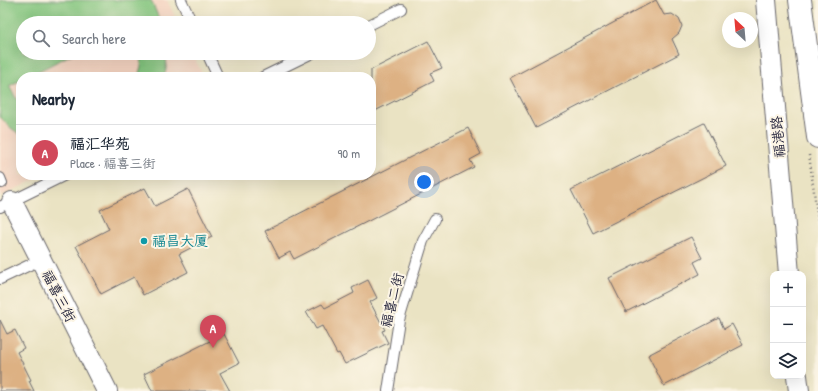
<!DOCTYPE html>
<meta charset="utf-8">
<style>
:root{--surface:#fff;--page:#f2f2f3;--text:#1f2937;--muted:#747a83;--line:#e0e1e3;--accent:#d1495b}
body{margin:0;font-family:"Patrick Hand","LXGW WenKai TC",sans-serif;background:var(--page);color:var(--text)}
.controls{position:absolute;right:12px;bottom:12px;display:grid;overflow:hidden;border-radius:8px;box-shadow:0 4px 16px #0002}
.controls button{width:36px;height:36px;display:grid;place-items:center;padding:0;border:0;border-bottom:1px solid var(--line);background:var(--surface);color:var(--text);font:20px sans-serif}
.compass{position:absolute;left:722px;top:12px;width:36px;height:36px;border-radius:50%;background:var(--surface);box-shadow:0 4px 16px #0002;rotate:334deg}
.you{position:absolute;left:424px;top:182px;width:14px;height:14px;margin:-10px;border:3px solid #fff;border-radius:50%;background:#1a73e8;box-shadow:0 0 0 6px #1a73e833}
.badge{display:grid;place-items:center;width:26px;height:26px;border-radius:50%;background:var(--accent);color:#fff;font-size:13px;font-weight:700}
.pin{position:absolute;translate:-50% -33px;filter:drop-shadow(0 1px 2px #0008)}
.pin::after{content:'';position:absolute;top:21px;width:14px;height:12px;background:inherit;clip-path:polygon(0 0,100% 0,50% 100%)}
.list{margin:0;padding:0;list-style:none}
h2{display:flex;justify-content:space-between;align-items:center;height:52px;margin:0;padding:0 16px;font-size:17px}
h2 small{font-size:13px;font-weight:400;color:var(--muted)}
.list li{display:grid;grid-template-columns:26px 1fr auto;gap:12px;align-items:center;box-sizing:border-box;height:56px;padding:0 16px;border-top:1px solid var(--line)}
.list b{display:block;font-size:15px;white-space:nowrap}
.list p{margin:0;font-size:13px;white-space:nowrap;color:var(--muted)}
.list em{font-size:13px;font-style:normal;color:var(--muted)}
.icon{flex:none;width:22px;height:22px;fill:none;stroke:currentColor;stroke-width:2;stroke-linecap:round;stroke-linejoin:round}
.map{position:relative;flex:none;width:818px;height:391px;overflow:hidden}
.search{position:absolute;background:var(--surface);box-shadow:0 4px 16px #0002;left:16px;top:16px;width:360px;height:44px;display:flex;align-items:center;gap:10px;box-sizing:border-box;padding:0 14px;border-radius:22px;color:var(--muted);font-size:15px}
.panel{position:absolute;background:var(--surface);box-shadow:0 4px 16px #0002;left:16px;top:72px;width:360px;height:108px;border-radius:16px}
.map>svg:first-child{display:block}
</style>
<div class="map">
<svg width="818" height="391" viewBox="0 0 818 391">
<rect width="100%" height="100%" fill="#fcf5e5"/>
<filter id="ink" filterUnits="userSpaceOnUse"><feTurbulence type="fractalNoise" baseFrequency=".025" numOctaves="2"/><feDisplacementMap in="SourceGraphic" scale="8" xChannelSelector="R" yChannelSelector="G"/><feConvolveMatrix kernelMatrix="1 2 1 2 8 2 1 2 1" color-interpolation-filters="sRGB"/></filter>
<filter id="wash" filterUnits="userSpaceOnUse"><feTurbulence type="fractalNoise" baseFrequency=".012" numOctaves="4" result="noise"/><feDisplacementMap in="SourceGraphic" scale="16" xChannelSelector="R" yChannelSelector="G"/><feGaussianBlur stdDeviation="0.9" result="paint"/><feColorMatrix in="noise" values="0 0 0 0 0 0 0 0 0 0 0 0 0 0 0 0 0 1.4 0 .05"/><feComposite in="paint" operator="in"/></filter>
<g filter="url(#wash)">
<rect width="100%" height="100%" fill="#eae3c3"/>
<path fill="#f4d3c0" d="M0 0H167L178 23H23V53H192L204 77H21V175H44L0 197Z"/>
<path fill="#83c57e" stroke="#52745c" d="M0 0H151L161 23H23V53H74L27 77H21V80L9 86 16 98 21 103V135L11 128 0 117Z
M142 53H167L166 70 164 77H138L141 66Z"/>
<g id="blocks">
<path fill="#ddb183" d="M656 0 664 15 672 14 679 19 682 26 679 33 672 39 679 54 536 128 510 78Z
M428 41 442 68 430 73 434 81 371 113V70Z
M704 123 726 166 593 233 571 190Z
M468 128 481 154 470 160 474 167 294 259 290 252 279 258 265 231Z
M145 188 155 206 188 189 212 237 179 254 188 272 143 295 134 277 101 294 76 246 109 229 100 210Z
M691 237 702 258 694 262 700 274 626 312 609 278Z
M368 280 377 298 370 302 385 330 382 331 388 343 345 364 339 353 337 354 322 326 316 329 306 312 322 304 325 308 354 293 352 288Z
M719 318 724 329 732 324 743 345 664 386 648 355Z
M0 320 7 334 15 330 24 348 17 352 31 380 29 381 34 391H0Z
M224 334 239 363 220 373 230 391H152L144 374Z"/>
</g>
</g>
<g filter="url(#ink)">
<use href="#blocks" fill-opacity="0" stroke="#68666b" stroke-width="1"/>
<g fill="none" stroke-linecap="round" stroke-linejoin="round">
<defs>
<path id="lane" d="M181 0 192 23
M369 25 401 9
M207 53 218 77
M263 77 312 53
M0 178 2 183
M0 207 65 175
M0 279 40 260
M388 391 399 320 423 241 435 219"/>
<path id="street" d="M766 0 789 274
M12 202 107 391
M797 376 799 391"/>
<path id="secondary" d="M800 0 818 137"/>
</defs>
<use href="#lane" stroke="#68666b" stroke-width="12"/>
<use href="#street" stroke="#68666b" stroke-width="22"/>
<use href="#secondary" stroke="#68666b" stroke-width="24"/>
<path stroke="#68666b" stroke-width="2.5" stroke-dasharray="1 3" stroke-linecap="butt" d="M809 155 818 221"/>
<use href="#lane" stroke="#fff" stroke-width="10"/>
<use href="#street" stroke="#fff" stroke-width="20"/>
<use href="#secondary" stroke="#fff" stroke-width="22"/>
</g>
</g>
<circle fill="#0f9aa8" stroke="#fcf5e5" stroke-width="1.5" cx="144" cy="241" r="4"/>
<g text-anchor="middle" stroke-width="4" stroke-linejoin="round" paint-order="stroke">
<g font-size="14" fill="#22223b" stroke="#fcf5e5">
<text transform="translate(778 137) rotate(-95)" y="5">福港路</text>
<text transform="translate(59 296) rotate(63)" y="5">福喜三街</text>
<text transform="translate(392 300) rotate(-76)" y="5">福喜二街</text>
</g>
<g font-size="14" fill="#0d838f" stroke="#fcf5e5" text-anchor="start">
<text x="152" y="246">福昌大厦</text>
</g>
</g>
</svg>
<div class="controls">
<button>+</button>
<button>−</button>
<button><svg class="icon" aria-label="layers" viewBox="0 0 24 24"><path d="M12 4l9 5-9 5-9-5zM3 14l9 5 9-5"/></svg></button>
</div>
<svg class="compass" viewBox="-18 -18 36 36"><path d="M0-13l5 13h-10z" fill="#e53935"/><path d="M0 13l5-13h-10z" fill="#747a83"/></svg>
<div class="you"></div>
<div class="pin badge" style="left:213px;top:348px">A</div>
<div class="search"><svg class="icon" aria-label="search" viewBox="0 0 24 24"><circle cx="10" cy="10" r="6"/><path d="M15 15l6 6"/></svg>Search here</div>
<section class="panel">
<h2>Nearby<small></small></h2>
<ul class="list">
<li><span class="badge">A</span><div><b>福汇华苑</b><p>Place · 福喜三街</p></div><em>90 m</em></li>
</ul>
</section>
</div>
